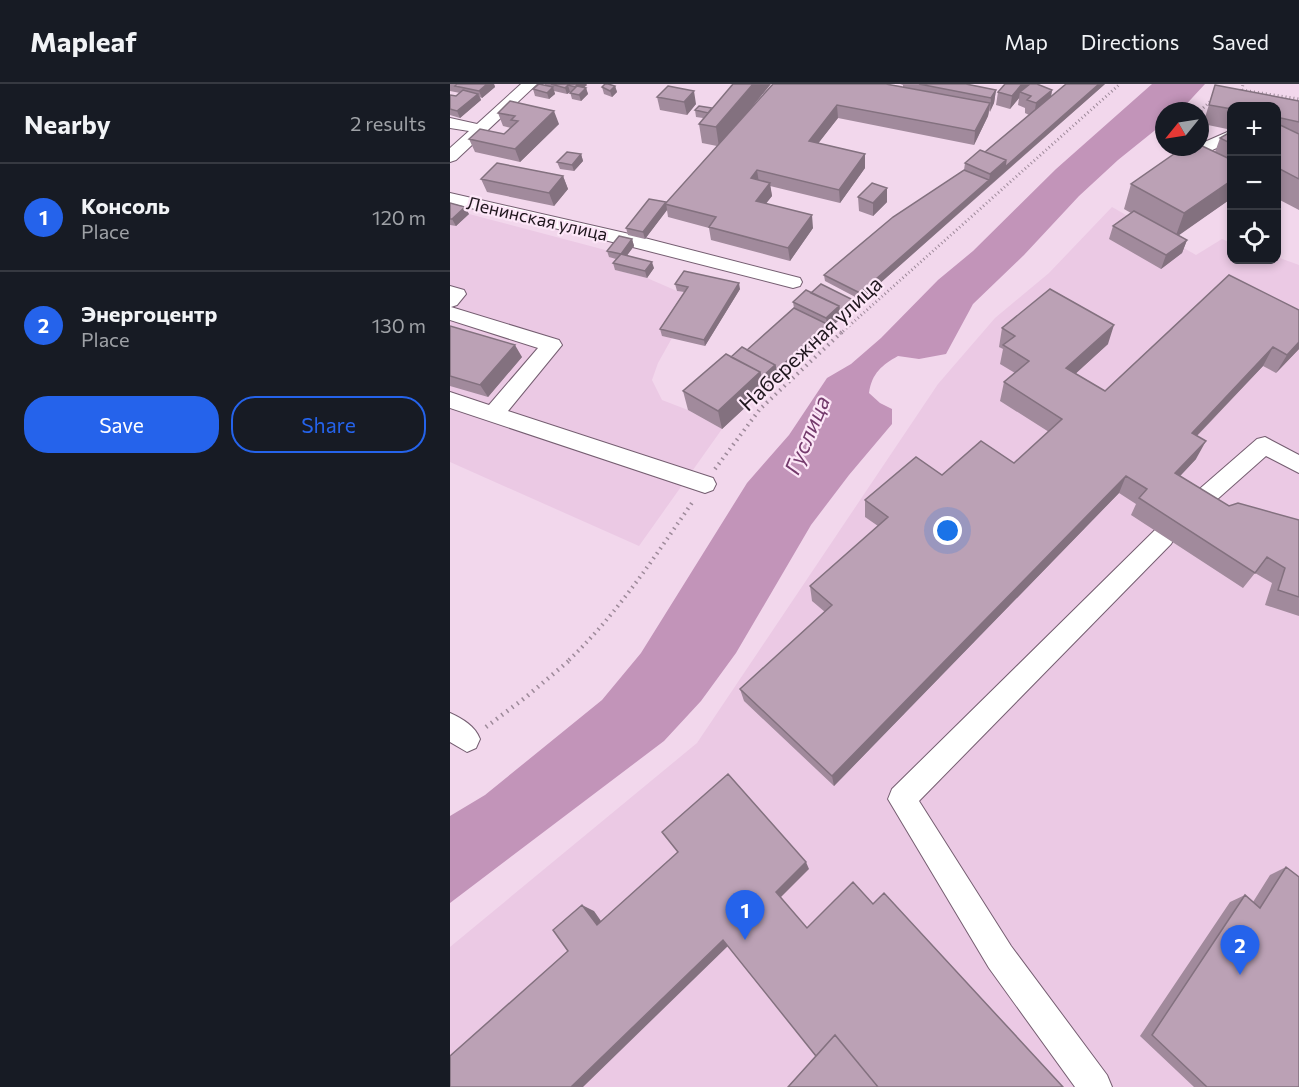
<!DOCTYPE html>
<meta charset="utf-8">
<style>
:root{--surface:#171b24;--page:#242831;--text:#f1f3f6;--muted:#9ea1a6;--line:#363941;--accent:#2563eb}
body{margin:0;font-family:Commissioner,sans-serif;background:var(--page);color:var(--text)}
.controls{position:absolute;right:18px;top:18px;display:grid;overflow:hidden;border-radius:12px;box-shadow:0 3px 9px #0003}
.controls button{width:54px;height:54px;display:grid;place-items:center;padding:0;border:0;border-bottom:2px solid var(--line);background:var(--surface);color:var(--text);font:30px sans-serif}
.compass{position:absolute;left:705px;top:18px;width:54px;height:54px;border-radius:50%;background:var(--surface);box-shadow:0 3px 9px #0003;rotate:240deg}
.you{position:absolute;left:498px;top:447px;width:21px;height:21px;margin:-15px;border:4px solid #fff;border-radius:50%;background:#1a73e8;box-shadow:0 0 0 9px #1a73e833}
.badge{display:grid;place-items:center;width:39px;height:39px;border-radius:50%;background:var(--accent);color:#fff;font-size:20px;font-weight:700}
.pin{position:absolute;translate:-50% -50px;filter:drop-shadow(0 2px 3px #0008)}
.pin::after{content:'';position:absolute;top:32px;width:21px;height:18px;background:inherit;clip-path:polygon(0 0,100% 0,50% 100%)}
.list{margin:0;padding:0;list-style:none}
h2{display:flex;justify-content:space-between;align-items:center;height:78px;margin:0;padding:0 24px;font-size:26px}
h2 small{font-size:20px;font-weight:400;color:var(--muted)}
.list li{display:grid;grid-template-columns:39px 1fr auto;gap:18px;align-items:center;box-sizing:border-box;height:108px;padding:0 24px;border-top:2px solid var(--line)}
.list b{display:block;font-size:22px;white-space:nowrap}
.list p{margin:0;font-size:20px;white-space:nowrap;color:var(--muted)}
.list em{font-size:20px;font-style:normal;color:var(--muted)}
.actions{display:flex;gap:12px;padding:18px 24px}
.actions a{flex:1;padding:14px 0;border:2px solid var(--accent);border-radius:24px;text-align:center;font-size:21px;color:var(--accent)}
.actions .main{background:var(--accent);color:#fff}
.icon{flex:none;width:33px;height:33px;fill:none;stroke:currentColor;stroke-width:2;stroke-linecap:round;stroke-linejoin:round}
.map{position:relative;flex:none;width:849px;height:1003px;overflow:hidden}
header{display:flex;align-items:center;gap:36px;box-sizing:border-box;height:84px;padding:0 30px;background:var(--surface);border-bottom:2px solid var(--line)}
header strong{font-size:28px}
nav{display:flex;gap:33px;margin-inline-start:auto;font-size:21px}
main{display:flex}
aside{flex:1;background:var(--surface)}
.map>svg:first-child{display:block}
</style>
<header>
<strong>Mapleaf</strong>
<nav><a>Map</a><a>Directions</a><a>Saved</a></nav>
</header>
<main>
<aside>
<h2>Nearby<small>2 results</small></h2>
<ul class="list">
<li><span class="badge">1</span><div><b>Консоль</b><p>Place</p></div><em>120 m</em></li>
<li><span class="badge">2</span><div><b>Энергоцентр</b><p>Place</p></div><em>130 m</em></li>
</ul>
<div class="actions"><a class="main">Save</a><a>Share</a></div>
</aside>
<div class="map">
<svg width="849" height="1003" viewBox="0 0 849 1003">
<rect width="100%" height="100%" fill="#f2d7ec"/>
<path fill="#ebc9e4" d="M662 123 746 171 772 155 781 159 782 176H826L827 173 849 181V1003H0V863L247 659 488 300 545 234 599 189Z
M19 130 163 168 173 177 166 186 197 194 227 207 240 210 212 252 222 254 208 279 202 296 212 316 238 326 272 345 189 462 0 378V141L6 142Z"/>
<path fill="#c294b9" d="M702 0H755L730 27H714V39L668 76 629 112 574 171 523 220 496 270 469 275 448 272C432 281 422 289 419 309L430 319 442 325V340L399 391 361 441 286 569 251 617 214 657 0 819V732L35 711 152 616 191 569 297 399 339 351 377 294 401 280 431 254 488 196 523 167 606 85Z"/>
<g fill="none" stroke-linecap="round" stroke-linejoin="round">
<defs>
<path id="minor" d="M71 0H87L6 76 0 78V64L19 47 0 44V34L27 40Z
M782 46V57L747 73 739 68 741 65 750 63V60Z
M0 109 175 149 350 194 352 198 350 202 343 204 175 161 0 119Z
M0 202 14 206 16 210 7 221 1 223 109 256 112 261 58 327 263 394 266 400 263 406 255 409 0 324V308L39 321 88 264 0 236Z
M815 353 849 371V389L816 372 754 427 746 430 738 427 735 421 738 415 807 355Z
M713 443 721 446 725 453 721 460 469 717 561 862 657 991 662 1003H625L539 884 438 715 442 705 705 446Z
M0 629C13 635 25 642 30 655L26 664 17 668 0 658Z"/>
</defs>
<use href="#minor" stroke="#755e71" stroke-width="2"/>
<path stroke="#9e8a9a" stroke-width="3" stroke-dasharray="1 3" stroke-linecap="butt" d="M792 6 849 15
M791 10 793 0
M750 31 752 25 762 16
M390 250 670 0"/>
<path stroke="#9e8a9a" stroke-width="4" stroke-dasharray="1.5 4.5" stroke-linecap="butt" d="M265 385 310 325 392 248
M119 576C169 528 205 472 244 416"/>
<path stroke="#9e8a9a" stroke-width="4.5" stroke-dasharray="1.5 5" stroke-linecap="butt" d="M36 643 76 613 121 575"/>
<use href="#minor" fill="#fff" fill-rule="evenodd"/>
</g>
<path fill="#a18a9c" d="M0 0H44L45 3 32 14 30 13 31 16 10 34 0 31V11L6 12 10 9 0 7Z
M95 0H136L137 1 134 3 136 4 138 10 131 17 122 15 120 8 117 10 104 7 105 10 99 15 85 12 83 5 95 2Z
M450 0H516L546 6 544 19 539 28 538 32 524 61 388 34 368 59 415 70V84L390 119 320 102 322 112 316 119 363 144 340 177 261 156 259 144 218 133 217 126 195 155 178 151 176 144 216 119 267 62 252 59 249 40 253 34 246 33 245 26 302 23 453 3V1Z
M655 0 411 216 375 197 374 191 514 86 515 79 535 68 579 31 575 29V24L568 21 569 14 560 25 546 21 548 8 602 6 601 12Z
M765 1 849 17V126L826 114V22H782V46L753 40Z
M165 2 167 8 162 13 154 10 152 3Z
M207 13 246 20 237 31 210 26Z
M48 29 109 40 70 78 25 68 19 55 54 50 61 44 53 42Z
M782 47V114L728 151 737 156 732 169 711 185 659 155 663 142 681 129 674 125 681 100 765 68 770 54Z
M131 70 133 77 124 87 110 85 107 78Z
M113 92 118 105 104 122 37 108 31 95Z
M408 113 437 118 423 132 409 127Z
M0 119 19 130 6 142 0 141Z
M182 155 184 162 177 171 204 184 197 194 165 186 163 179 166 175 159 173 157 167Z
M779 191 849 265 826 289 813 282 747 352 746 375 730 392 779 422 849 436V532L815 521 822 499 805 489 793 504 681 431 686 420 669 409 384 702 294 617 290 605 375 528 362 517 360 502 428 442 415 433V416L492 391 564 379 599 348 550 317 554 298 565 289 550 280 553 265 549 263 552 244 658 260 625 290 655 307Z
M225 200 290 205 255 262 212 252 210 245 234 208 227 207Z
M361 209 403 216 404 222 272 345 238 326 233 307 281 273 297 266 344 224 343 218Z
M0 242 72 273 38 313 0 302Z
M836 783 849 1003H744L690 952 780 818 795 811 803 818 820 791Z"/>
<path fill="#83717f" d="M37 0H44L45 3 32 14 29 7Z
M128 0H136L137 1 127 9 125 3Z
M303 0H321L269 63 266 43Z
M572 0H581L570 8 569 14 560 25 562 12Z
M649 0H655L538 103 540 90Z
M118 1 120 8 117 10 115 4Z
M165 2 167 8 162 13 160 7Z
M103 3 105 10 99 15 97 9Z
M136 4 138 10 131 17 129 11Z
M546 6 544 19 540 28 541 14Z
M602 6 600 19 584 32 586 19Z
M244 7 246 20 237 31 234 18Z
M28 10 31 16 10 34 7 27Z
M540 19 538 32 524 61 525 47Z
M387 21 388 34 360 70 359 57Z
M104 27 109 40 70 78 65 65Z
M131 70 133 77 124 87 122 81Z
M415 70V84L390 119 389 106Z
M307 86 309 99 301 94Z
M113 92 118 105 104 122 99 109Z
M539 96 538 103 411 216 410 209Z
M782 96V114L725 154 734 129Z
M320 99 322 112 308 130 306 117Z
M437 104V118L423 132V119Z
M216 118 217 126 195 155 193 148Z
M15 123 19 130 6 142 2 135Z
M362 131 363 144 340 177 338 164Z
M182 155 184 162 173 177 171 170Z
M737 156 732 169 711 185 716 171Z
M202 178 204 184 197 194 195 187Z
M289 199 290 205 255 262 254 256Z
M403 216 404 222 327 294 326 287 377 240 376 234 389 222Z
M664 241 658 260 611 303 616 284Z
M849 258V265L826 289 837 271Z
M65 261 72 273 38 313 30 301Z
M823 263 813 282 733 366 742 349Z
M325 281 327 294 313 307 311 294Z
M310 288 313 307 272 345 268 327Z
M756 357 746 375 716 407 725 389Z
M676 392 669 409 384 702 382 692Z
M356 778 359 785 330 814 326 808Z
M132 821 144 827 158 847 147 841Z
M273 856 279 861 133 1003H121Z"/>
<path fill="#bba1b5" stroke="#83717f" stroke-width="1.5" d="M7 0H37L29 7 5 2Z
M89 0 103 3 97 9 83 5Z
M101 0H128L125 3 118 1 115 4Z
M155 0H158L165 2 160 7 152 3Z
M283 0H303L266 43 249 40Z
M323 0H436L540 19 525 47 387 21 359 57 415 70 389 106 307 86 301 94 320 99 306 117 362 131 338 164 259 143 266 133 215 120Z
M469 0H516L546 6 541 14Z
M555 0H572L562 12 548 8Z
M580 0H587L602 6 586 19 577 16 581 12 570 8Z
M616 0H649L555 83 556 76 535 68Z
M765 1 849 17V38L826 33V22H782V25L759 21Z
M127 2 136 4 129 11 120 9Z
M218 2 244 7 234 18 207 13Z
M13 6 28 10 7 27 0 25V11L6 12Z
M60 17 104 27 65 65 19 55 30 45 54 50 68 37 61 36 65 32 48 29Z
M249 22 262 24 258 29 245 26Z
M826 39 849 50V95L826 83Z
M782 47V60L770 54Z
M750 61 782 76V96L734 129 681 100 734 63H750Z
M530 66 556 76 540 90 515 79Z
M117 68 131 70 122 81 107 78Z
M47 79 113 92 99 109 31 95Z
M514 86 539 96 410 209 374 191 443 133Z
M422 99 437 104 423 119 408 113Z
M199 115 216 118 193 148 176 144Z
M0 119 15 123 2 135H0Z
M684 127 737 156 716 171 663 142Z
M169 152 182 155 171 170 202 178 195 187 163 179 171 170 157 167Z
M234 187 289 199 254 256 210 245 238 203 225 200Z
M779 191 849 226V258L837 271 823 263 742 349 756 357 725 389 779 422 788 419 849 436V513L828 506 835 484 817 473 805 489 689 414 697 405 676 392 382 692 290 605 382 521 360 502 438 433 415 416 466 373 492 391 531 357 564 379 612 335 554 298 579 277 553 261 565 252 552 244 600 205 664 241 616 284 655 307Z
M371 200 403 216 389 229V222L361 209Z
M356 206 389 222 376 234 343 218Z
M344 224 377 240 326 287 325 281 297 266Z
M0 242 65 261 30 301 0 292Z
M292 263 325 281 311 294 310 288 281 273Z
M276 270 310 288 268 327 233 307Z
M278 690 356 778 326 808 357 844 403 798 423 820 434 809 613 1003H428L385 951 366 972 273 856 121 1003H0V972L118 867 103 846 132 821 147 841 228 768 212 748Z
M836 783 849 793V1003H757L702 951 795 811 810 824Z
M385 951 428 1003H338Z"/>
<g text-anchor="middle" stroke-width="4.5" stroke-linejoin="round" paint-order="stroke">
<g font-size="18" fill="#1f161d" stroke="#fce6f7">
<text transform="translate(87 135) rotate(13)" y="6">Ленинская улица</text>
</g>
<g font-size="21" fill="#1f161d" stroke="#fce6f7">
<text transform="translate(361 260) rotate(-43)" y="7">Набережная улица</text>
</g>
<g font-size="22" font-style="italic" fill="#733a6b" stroke="#fce6f7">
<text transform="translate(357 351) rotate(-67)" y="8">Гуслица</text>
</g>
</g>
</svg>
<div class="controls">
<button>+</button>
<button>−</button>
<button><svg class="icon" aria-label="locate" viewBox="0 0 24 24"><circle cx="12" cy="12" r="6"/><path d="M12 2v4M12 18v4M2 12h4M18 12h4"/></svg></button>
</div>
<svg class="compass" viewBox="-18 -18 36 36"><path d="M0-13l5 13h-10z" fill="#e53935"/><path d="M0 13l5-13h-10z" fill="#9ea1a6"/></svg>
<div class="you"></div>
<div class="pin badge" style="left:295px;top:856px">1</div>
<div class="pin badge" style="left:790px;top:891px">2</div>
</div>
</main>
